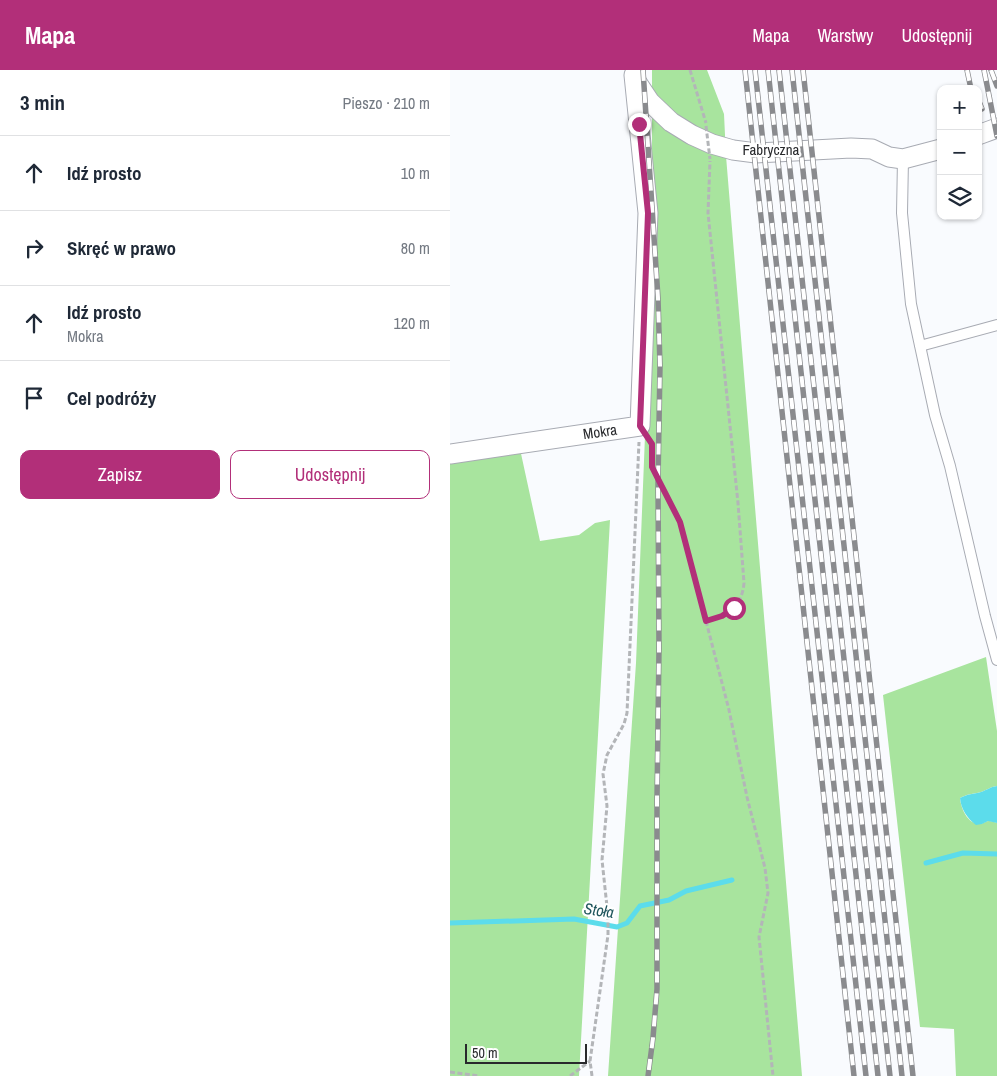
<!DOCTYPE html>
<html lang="pl">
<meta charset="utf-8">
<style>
:root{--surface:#fff;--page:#f2f2f3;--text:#1f2937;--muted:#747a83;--line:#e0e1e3;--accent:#b22f79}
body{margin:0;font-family:"Archivo Narrow",sans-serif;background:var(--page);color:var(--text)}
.controls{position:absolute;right:15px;top:15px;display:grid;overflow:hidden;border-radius:10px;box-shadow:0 1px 4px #0004}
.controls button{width:45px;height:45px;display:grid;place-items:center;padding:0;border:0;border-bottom:1px solid var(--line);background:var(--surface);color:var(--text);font:25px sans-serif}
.scale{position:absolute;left:15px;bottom:12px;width:122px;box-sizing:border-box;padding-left:5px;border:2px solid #28292c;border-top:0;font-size:14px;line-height:18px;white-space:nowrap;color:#28292c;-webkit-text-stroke:4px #fff;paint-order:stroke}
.stop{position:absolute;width:15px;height:15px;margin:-11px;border:4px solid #b22f79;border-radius:50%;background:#fff}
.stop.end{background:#b22f79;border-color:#fff;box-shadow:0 1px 5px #0008}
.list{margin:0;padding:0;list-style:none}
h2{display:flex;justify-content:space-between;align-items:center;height:65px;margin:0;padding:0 20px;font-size:21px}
h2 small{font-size:16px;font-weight:400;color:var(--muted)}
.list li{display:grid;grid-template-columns:32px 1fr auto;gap:15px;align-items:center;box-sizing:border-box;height:75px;padding:0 20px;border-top:1px solid var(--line)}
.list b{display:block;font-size:19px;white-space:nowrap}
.list p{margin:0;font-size:16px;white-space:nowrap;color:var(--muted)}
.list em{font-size:16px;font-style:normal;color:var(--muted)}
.actions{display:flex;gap:10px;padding:15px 20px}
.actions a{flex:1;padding:11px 0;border:1px solid var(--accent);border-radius:10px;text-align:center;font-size:18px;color:var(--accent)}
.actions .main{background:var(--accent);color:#fff}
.icon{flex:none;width:28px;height:28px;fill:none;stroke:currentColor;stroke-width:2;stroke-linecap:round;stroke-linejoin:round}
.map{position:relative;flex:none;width:547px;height:1006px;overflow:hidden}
header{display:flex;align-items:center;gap:30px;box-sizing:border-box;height:70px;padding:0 25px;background:var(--accent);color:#fff}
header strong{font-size:24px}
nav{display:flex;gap:28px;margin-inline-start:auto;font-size:18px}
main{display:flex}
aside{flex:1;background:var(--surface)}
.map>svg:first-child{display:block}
</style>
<header>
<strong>Mapa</strong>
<nav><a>Mapa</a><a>Warstwy</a><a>Udostępnij</a></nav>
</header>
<main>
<aside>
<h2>3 min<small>Pieszo · 210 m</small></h2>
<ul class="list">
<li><svg class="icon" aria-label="ahead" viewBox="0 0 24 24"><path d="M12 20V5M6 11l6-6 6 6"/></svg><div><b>Idź prosto</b></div><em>10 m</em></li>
<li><svg class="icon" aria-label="right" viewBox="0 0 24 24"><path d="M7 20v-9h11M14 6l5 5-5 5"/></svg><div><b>Skręć w prawo</b></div><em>80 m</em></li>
<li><svg class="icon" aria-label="ahead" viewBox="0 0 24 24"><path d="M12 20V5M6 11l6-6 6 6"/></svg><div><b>Idź prosto</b><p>Mokra</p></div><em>120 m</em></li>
<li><svg class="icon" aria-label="arrive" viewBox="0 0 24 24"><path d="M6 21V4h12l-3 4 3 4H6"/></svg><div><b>Cel podróży</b></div></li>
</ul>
<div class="actions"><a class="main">Zapisz</a><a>Udostępnij</a></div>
</aside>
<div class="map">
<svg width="547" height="1006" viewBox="0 0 547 1006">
<rect width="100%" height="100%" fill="#f9fbfe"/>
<path fill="#a8e49e" d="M202 0H257L274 44 276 86 352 1006H158L186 593 202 189Z
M70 379 90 471 129 465 145 453 160 450 129 1006H0V392Z
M536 587 547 661V716C540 717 537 720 531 722 523 724 517 724 510 728 511 739 518 755 531 754 534 753 536 751 539 751 542 751 544 752 547 753V1006H506L504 959 470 957 433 625Z"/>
<path fill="#5cdceb" d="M547 716V753L538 751 532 754 526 755C517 748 511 739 510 728 517 724 524 724 531 722 537 720 540 717 547 716Z"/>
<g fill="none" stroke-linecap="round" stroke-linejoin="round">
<path stroke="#5cdceb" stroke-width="5" d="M476 793 513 783 547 784
M0 853 124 849 167 857 177 853 190 836 219 830 236 821 282 810"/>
<defs>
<path id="lane" d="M453 89 452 143 461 234 485 345 500 396 535 546 547 590
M470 276 547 255"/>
<path id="street" d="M186 11 200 32 221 52 242 65 262 74 283 80 306 83 401 78 422 79 439 87 453 89 491 79
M528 65 547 58
M0 384 190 356 198 143 184 5"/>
</defs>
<use href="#lane" stroke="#a8abb3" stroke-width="12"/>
<use href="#street" stroke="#a8abb3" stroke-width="21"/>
<path stroke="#b3b5b8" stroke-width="3" stroke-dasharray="5 2.5" stroke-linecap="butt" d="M240 0 256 53
M198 369 202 374V397L208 412 231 452 256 551C277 546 292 537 294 513L288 433 258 143 260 91
M256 551 279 640 297 727 315 798 318 823 309 867 323 1006
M0 1002 29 1006
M120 1006 140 991
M142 1006 140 991 158 865V846L152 790 157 736 153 704 157 685 174 654 177 643 189 372"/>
<use href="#lane" stroke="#fff" stroke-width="10"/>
<use href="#street" stroke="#fff" stroke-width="19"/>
<defs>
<path id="rail" d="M193 0 208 228 210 296 208 412 209 579 207 729V919L203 968 198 1006
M295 0 404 1006
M305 0 416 1006
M318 0 428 1006
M329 0 440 1006
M342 0 452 1006
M353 0 463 1006
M517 0 521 19
M534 0 547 66
M541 0 547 16
M528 29 532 39"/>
</defs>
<use href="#rail" stroke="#8a8b8e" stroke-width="5.5"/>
<use href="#rail" stroke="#fff" stroke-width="4" stroke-dasharray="11" stroke-linecap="butt"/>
<path stroke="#b3b5b8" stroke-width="3" stroke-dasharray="5 2.5" stroke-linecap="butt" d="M256 56 260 89"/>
</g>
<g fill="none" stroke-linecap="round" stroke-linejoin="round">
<path stroke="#b22f79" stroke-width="6" d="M189 54 198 143 190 356 202 374V397L230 452 256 551 272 546 284 538"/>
</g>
<g text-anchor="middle" stroke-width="4.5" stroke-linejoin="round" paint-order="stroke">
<g font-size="15" fill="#28292c" stroke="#fff">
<text x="321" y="85">Fabryczna</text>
<text transform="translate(150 362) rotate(-8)" y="5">Mokra</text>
</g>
<g font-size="16" font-style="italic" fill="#20565d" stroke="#fff">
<text transform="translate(149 840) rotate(8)" y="6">Stoła</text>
</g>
</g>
</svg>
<div class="controls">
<button>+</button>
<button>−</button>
<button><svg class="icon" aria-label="layers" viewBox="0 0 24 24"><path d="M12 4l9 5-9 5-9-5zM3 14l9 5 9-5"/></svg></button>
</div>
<div class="scale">50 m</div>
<div class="stop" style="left:284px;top:538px"></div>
<div class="stop end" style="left:189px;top:54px"></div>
</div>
</main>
